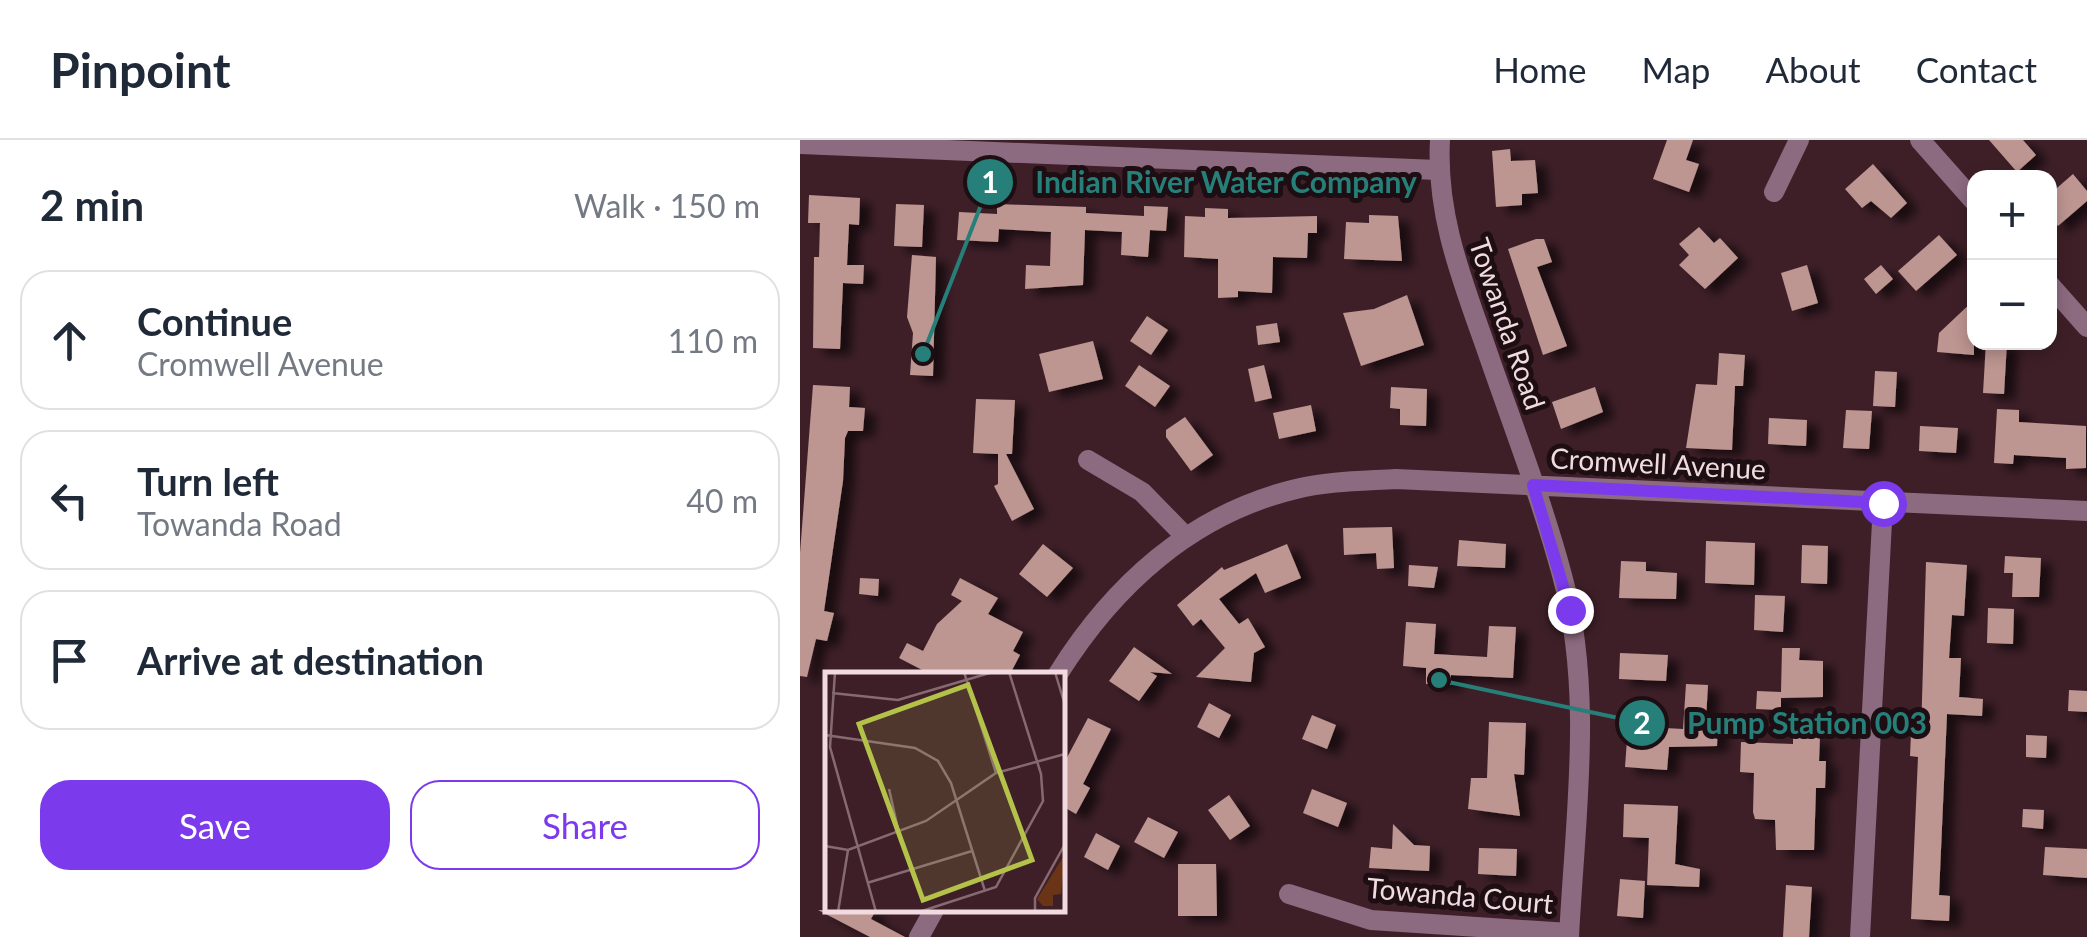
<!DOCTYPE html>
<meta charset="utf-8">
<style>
:root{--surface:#fff;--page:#f2f2f3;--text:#1f2937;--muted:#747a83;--line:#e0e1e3;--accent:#7c3aed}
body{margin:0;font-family:Lato,sans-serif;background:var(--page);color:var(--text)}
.controls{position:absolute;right:30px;top:30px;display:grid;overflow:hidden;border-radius:20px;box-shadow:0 5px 15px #0003}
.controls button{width:90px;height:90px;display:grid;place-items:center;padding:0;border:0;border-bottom:2px solid var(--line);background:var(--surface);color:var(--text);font:50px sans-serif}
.stop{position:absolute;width:30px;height:30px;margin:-22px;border:8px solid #7c3aed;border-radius:50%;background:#fff}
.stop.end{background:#7c3aed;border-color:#fff;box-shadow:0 2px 10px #0008}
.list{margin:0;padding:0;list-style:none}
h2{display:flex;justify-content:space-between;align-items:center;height:130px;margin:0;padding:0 40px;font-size:42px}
h2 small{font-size:32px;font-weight:400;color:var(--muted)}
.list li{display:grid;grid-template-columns:65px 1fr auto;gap:30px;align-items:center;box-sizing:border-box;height:140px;margin:0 20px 20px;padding:0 20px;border:2px solid var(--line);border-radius:30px}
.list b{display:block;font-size:38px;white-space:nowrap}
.list p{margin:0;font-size:32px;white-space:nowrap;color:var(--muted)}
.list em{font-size:32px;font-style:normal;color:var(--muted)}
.actions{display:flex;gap:20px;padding:30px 40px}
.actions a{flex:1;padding:22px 0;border:2px solid var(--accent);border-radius:30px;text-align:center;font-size:35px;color:var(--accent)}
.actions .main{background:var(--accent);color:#fff}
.icon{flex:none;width:55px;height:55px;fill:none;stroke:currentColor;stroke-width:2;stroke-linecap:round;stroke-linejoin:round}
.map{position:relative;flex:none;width:1287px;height:797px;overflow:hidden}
header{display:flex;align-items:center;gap:60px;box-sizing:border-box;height:140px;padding:0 50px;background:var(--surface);border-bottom:2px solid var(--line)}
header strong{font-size:48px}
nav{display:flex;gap:55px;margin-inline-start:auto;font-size:35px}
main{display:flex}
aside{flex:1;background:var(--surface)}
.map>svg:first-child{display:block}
</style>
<header>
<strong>Pinpoint</strong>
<nav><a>Home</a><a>Map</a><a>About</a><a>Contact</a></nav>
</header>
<main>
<aside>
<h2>2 min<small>Walk · 150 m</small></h2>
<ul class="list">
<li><svg class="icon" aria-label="ahead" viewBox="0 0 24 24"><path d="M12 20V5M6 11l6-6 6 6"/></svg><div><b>Continue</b><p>Cromwell Avenue</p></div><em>110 m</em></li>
<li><svg class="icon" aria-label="left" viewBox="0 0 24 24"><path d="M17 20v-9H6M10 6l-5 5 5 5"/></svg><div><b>Turn left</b><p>Towanda Road</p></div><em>40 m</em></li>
<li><svg class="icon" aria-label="arrive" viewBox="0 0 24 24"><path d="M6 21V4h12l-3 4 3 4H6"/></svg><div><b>Arrive at destination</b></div></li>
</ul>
<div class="actions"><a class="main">Save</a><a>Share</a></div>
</aside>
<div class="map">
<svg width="1287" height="797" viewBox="0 0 1287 797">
<defs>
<filter id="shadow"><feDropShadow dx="11" dy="6" stdDeviation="5" flood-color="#0009"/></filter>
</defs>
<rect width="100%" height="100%" fill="#3e1f28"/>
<path fill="#bd9591" filter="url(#shadow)" d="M867 0H893L886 20 899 24 889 52 853 39Z
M1189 0H1223L1236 15 1217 32Z
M710 9 711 21 735 20 738 53 722 54V65L696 67 692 11Z
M1073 24 1107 63 1091 78 1071 61 1062 68 1045 49Z
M1273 34 1287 51V61L1258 86 1250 76V54Z
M9 55 60 58 59 85 49 84 47 125H64L63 144 43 143 40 209 13 208 14 117H19L20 83H8Z
M96 64 124 65 122 107 94 106Z
M197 64 286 67V73L344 76V66L368 67 366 91 350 90 348 117 321 115 322 92 285 90 283 145 225 149 226 125 250 126 251 92 199 89 198 102 157 100 159 72 197 74Z
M405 68 428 69V78L517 76V93H508L507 118 473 117 472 153 438 151V157L418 158V119L384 117 385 76 405 77Z
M569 75 598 76 602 121 544 119 546 82 569 83Z
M899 87 914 103 920 98 938 118 905 149 879 125 889 115 879 104Z
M1139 95 1157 115 1116 151 1098 131Z
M736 99H744L752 122 737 127 767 206 743 215 708 109Z
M112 115 136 117 133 236 110 235 113 193 107 177Z
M1007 125 1018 163 992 171 981 133Z
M1081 125 1093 139 1076 154 1064 139Z
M607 155 624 205 561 226 543 173 574 169Z
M1174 160V215L1137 212 1139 193Z
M347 176 368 190 351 215 330 201Z
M477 183 480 202 458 205 456 186Z
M293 201 303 239 249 252 239 214Z
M1186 202H1207L1204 254 1183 253Z
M919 213 945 215 943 246H935L932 310 886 308 896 244 917 245Z
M339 225 370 246 355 267 325 246Z
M464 225 472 258 455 262 448 229Z
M1075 231 1097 232 1095 267 1073 266Z
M13 245 50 247 49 267 65 268 63 291H48L45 298 43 341 24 471 34 473 27 501 16 499 7 537 0 536V413Z
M591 247 627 249 626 286 600 285V269L590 268Z
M795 247 803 272 761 289 752 262Z
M176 259 215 260 212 314H206L234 369 212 381 194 346 198 344V314L173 313Z
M511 265 516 291 479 299 473 273Z
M1197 269 1219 270V282L1286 286V328L1266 329V318L1214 315 1213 324 1194 323Z
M1046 270 1072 271 1069 309 1043 308Z
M385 277 413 315 391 331 366 297V290Z
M969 278 1007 280 1006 306 968 304Z
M1120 286 1158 288 1156 313 1119 311Z
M592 387 594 428 577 429 576 413 544 415 543 388Z
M659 400 706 404 705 428 657 426Z
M906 401 955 403 954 445 905 443Z
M243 404 273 428 247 457 219 434Z
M487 404 501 438 465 453 456 433 419 459 439 484 448 478 465 507 454 513 451 542 396 537 425 508 401 479 393 486 377 465 422 427 424 430Z
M1002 405 1028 406 1027 444 1001 443Z
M1205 416 1241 418 1239 457H1212L1213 433H1204Z
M821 421 846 422V431L877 433 876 459 819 458Z
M1126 422 1167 425 1164 476 1152 475 1149 518H1161L1159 557 1183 559 1182 576 1147 574 1139 755 1150 756 1149 781 1111 779 1118 617 1110 616 1111 593 1121 594Z
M609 425 638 427 634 448 608 446Z
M60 438 79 439 78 456 59 454Z
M160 438 198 458 188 474 223 492 213 511 220 515 210 534H130L99 518 107 503 123 511 137 484 162 461 151 455Z
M955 455 985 456 983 492 954 490Z
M1188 468 1214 469 1213 504 1187 503Z
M606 482 636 484 634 514 687 517 689 486 716 487 713 538 651 535V545L626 544V528L603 526Z
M334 507 372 534 350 532 357 536 339 561 309 541Z
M982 508H1000L999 520 1023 521V557L981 558V570L956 569 957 551 981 552Z
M820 513 868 515 866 541 819 539Z
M886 544 908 545 906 579 918 580 917 606 869 607 867 630 825 627 828 586 883 589Z
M1269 550 1287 551V572L1268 571Z
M409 563 431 575 419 598 397 587Z
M512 575 536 585 527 609 502 599Z
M288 578 311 589 283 644 290 648 276 674 262 666V627Z
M689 582 726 583 724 635 714 634 720 676 668 669 671 638H687Z
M1226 595 1247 596 1246 618 1226 617Z
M993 596 1020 597 1019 621H1026L1025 648H1016L1014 710H976L975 680 955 679 953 672 954 633 940 632 941 602 993 604Z
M512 649 547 663 538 687 503 673Z
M429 655 450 686 430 700 408 670Z
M824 664 878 666 875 724 900 729 899 747 847 745 849 698 823 697Z
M1223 669 1244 670 1243 689 1222 687Z
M348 677 378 692 364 718 334 702Z
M593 684 614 705 630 706 629 731 569 728 571 707 592 709Z
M296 693 320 706 308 730 284 717Z
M1245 707 1287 709V738L1243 735Z
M679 708 717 709 716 736 678 734Z
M378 724H416L417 776H378Z
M820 739 845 741 843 778 817 776Z
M986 745 1012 747 1009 797H983Z
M18 770H76L71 779 105 797H70Z"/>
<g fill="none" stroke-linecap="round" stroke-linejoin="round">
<path stroke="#8c6a7f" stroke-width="20" d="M640 0C636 74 661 137 685 205 711 281 741 357 762 435 794 552 775 677 769 797
M1120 0 1174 61
M0 4 638 30
M974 52 999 0
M1250 145 1287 187
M288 320 342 352 386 397
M258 534C313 446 391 374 496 349 528 341 563 341 596 339L1287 371
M489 754 571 780 769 793
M119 797 134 770
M1060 797 1083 363"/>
</g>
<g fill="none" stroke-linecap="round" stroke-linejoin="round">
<path stroke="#7c3aed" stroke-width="12" d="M770 470 733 345 1083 363"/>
</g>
<g text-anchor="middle" stroke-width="10" stroke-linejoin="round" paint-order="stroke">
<g font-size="28" fill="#f1dbe0" stroke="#1c0e12">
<text transform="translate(707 184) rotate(71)" y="10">Towanda Road</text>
<text transform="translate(858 324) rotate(3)" y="10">Cromwell Avenue</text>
<text transform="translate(660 756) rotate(5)" y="10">Towanda Court</text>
</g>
</g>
<g transform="translate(25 532)">
<rect width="240" height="240" fill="#3e1f28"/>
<path d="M240 182 236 222 228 223V234H218L212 227Z" fill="#693516"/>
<path fill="none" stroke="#866a72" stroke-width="2.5" d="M10 0 5 75 51 240M139 0 171 101M230 0 240 33M7 21 73 28 168 0M0 63 90 76 113 89 126 111 160 219M64 117 73 157M0 174 23 178 101 149 171 101 240 82M42 211 147 179M13 240 23 178M94 240 171 215 218 129 216 102 184 0M210 240V226L240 172"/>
<path fill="#b4c24a" fill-opacity="0.15" stroke="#b4c24a" stroke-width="5" d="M143 13 207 188 98 228 34 52Z"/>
<rect width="240" height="240" fill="none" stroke="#f1dbe0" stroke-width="5"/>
</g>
<path fill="none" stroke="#268079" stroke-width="4" d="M123 214L190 42M639 540L842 583"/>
<g fill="#268079" stroke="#1c0e12" stroke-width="4">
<circle cx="123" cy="214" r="10"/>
<circle cx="639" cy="540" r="10"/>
<circle cx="190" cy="42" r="25"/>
<circle cx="842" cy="583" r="25"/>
</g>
<g font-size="30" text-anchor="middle" font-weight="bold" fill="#fff">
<text x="190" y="53">1</text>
<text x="842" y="594">2</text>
</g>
<g font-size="30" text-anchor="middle" font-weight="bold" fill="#268079" stroke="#1c0e12" stroke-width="10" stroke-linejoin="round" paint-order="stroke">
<text x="426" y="53">Indian River Water Company</text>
<text x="1007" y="594">Pump Station 003</text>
</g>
</svg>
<div class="controls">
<button>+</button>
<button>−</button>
</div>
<div class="stop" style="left:1083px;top:363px"></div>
<div class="stop end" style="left:770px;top:470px"></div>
</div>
</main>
